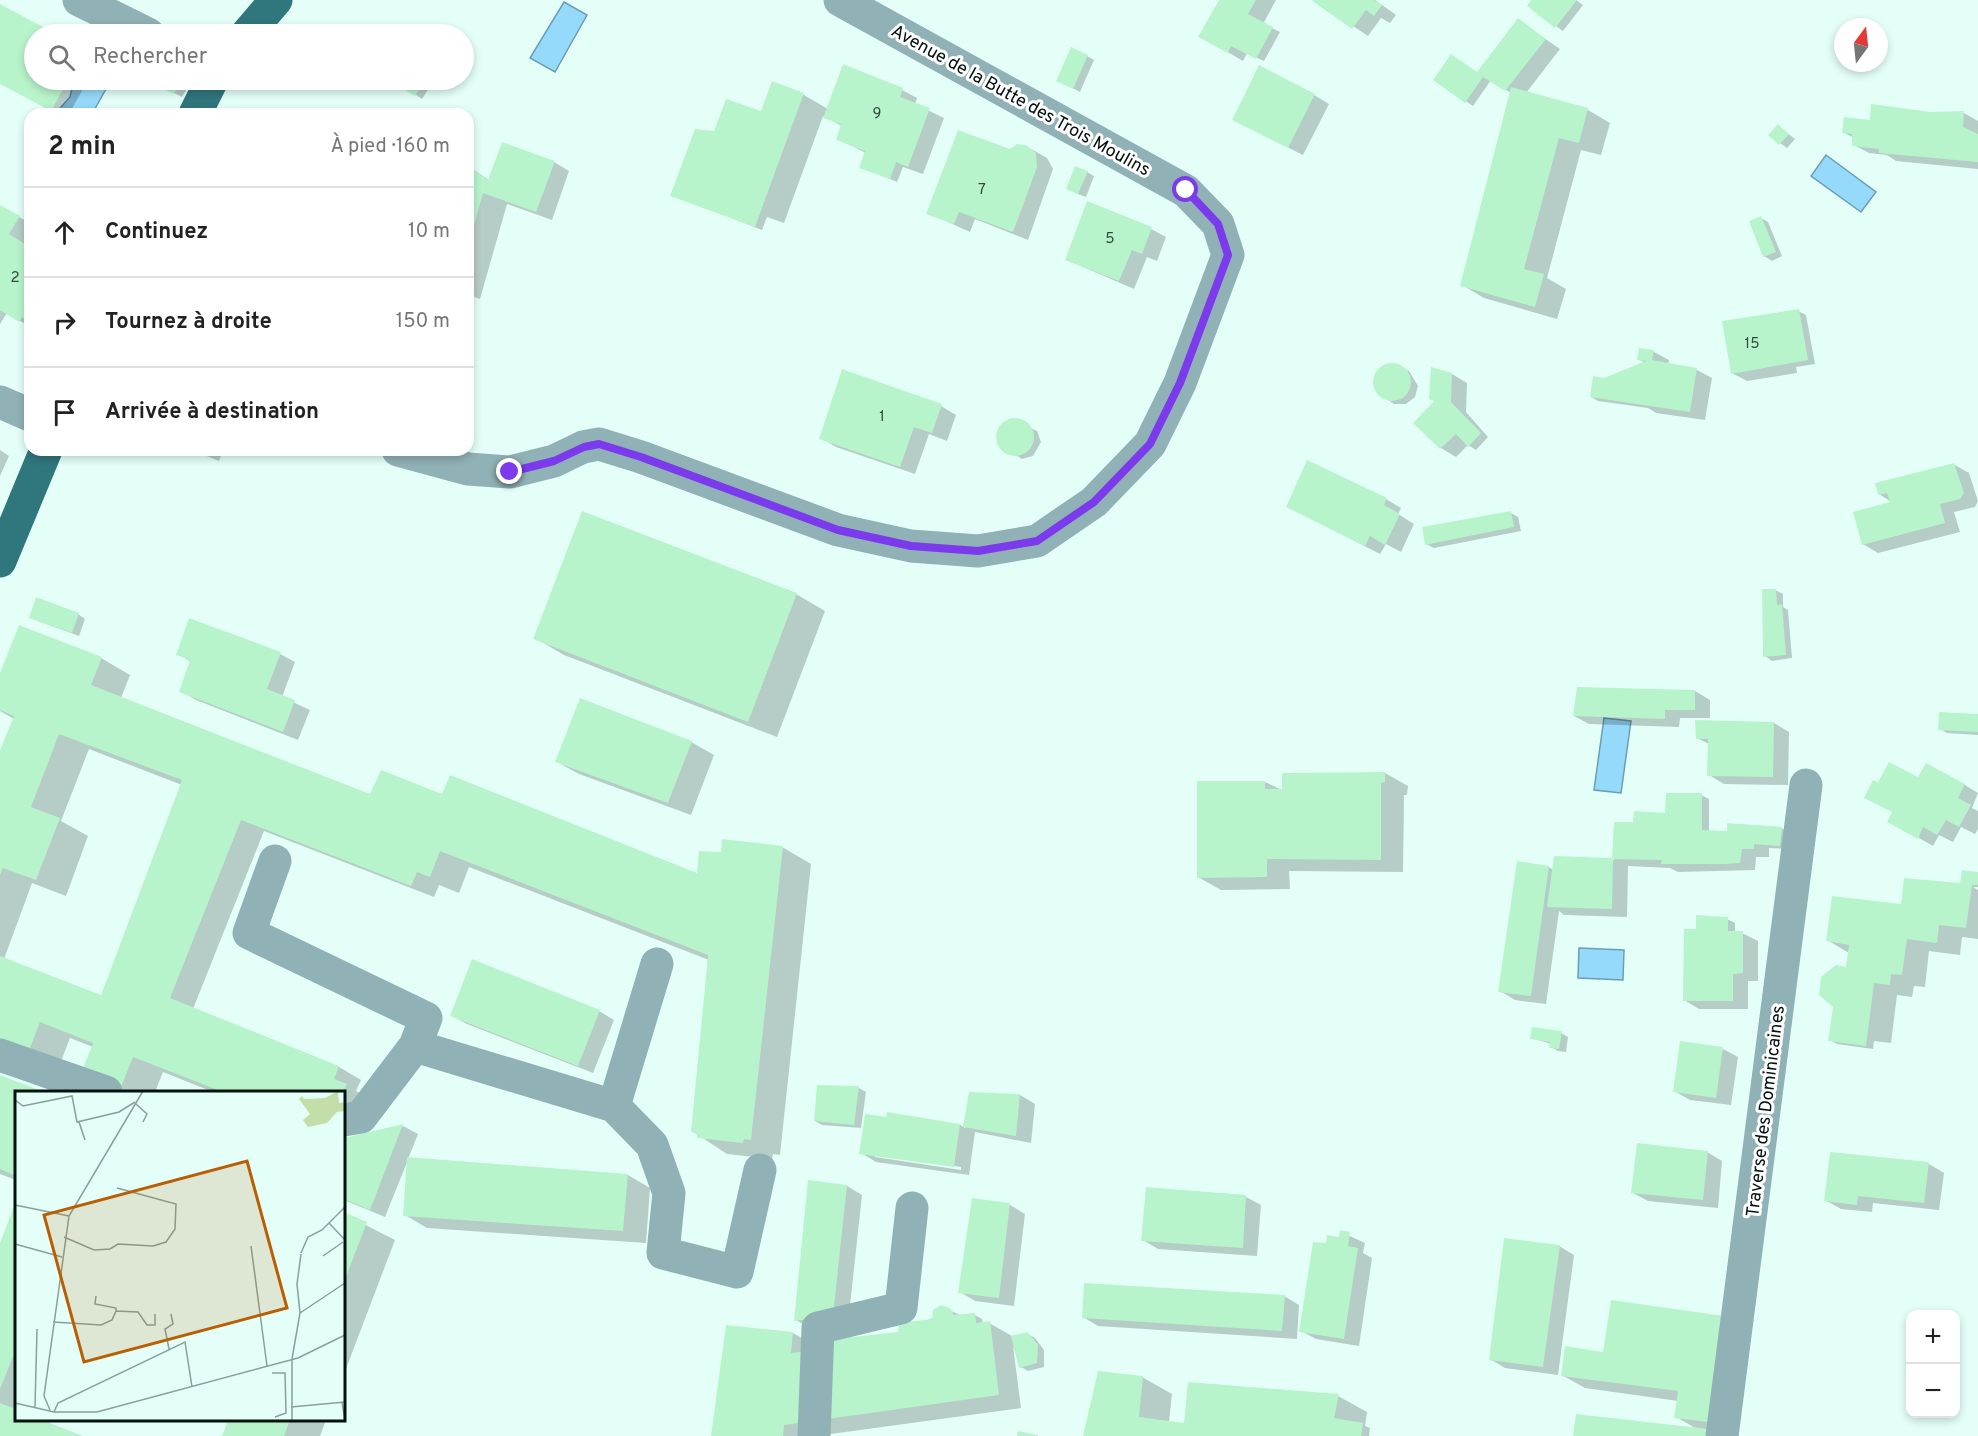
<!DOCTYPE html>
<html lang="fr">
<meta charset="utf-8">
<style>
:root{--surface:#fff;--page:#f2f2f2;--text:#222;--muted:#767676;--line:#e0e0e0}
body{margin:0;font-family:Overpass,sans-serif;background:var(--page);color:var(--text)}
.controls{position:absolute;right:18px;bottom:18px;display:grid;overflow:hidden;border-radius:12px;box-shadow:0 3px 9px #0003}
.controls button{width:54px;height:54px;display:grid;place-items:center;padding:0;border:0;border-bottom:2px solid var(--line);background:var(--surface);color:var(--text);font:30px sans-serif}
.compass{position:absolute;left:1834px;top:18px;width:54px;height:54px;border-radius:50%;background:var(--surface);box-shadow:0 3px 9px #0003;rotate:15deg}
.stop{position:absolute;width:18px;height:18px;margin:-14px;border:4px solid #7c3aed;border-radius:50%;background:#fff}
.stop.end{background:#7c3aed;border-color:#fff;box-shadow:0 2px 6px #0008}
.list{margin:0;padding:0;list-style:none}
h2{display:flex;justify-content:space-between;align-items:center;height:78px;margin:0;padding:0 24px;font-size:26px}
h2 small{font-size:20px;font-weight:400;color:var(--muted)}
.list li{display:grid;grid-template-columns:39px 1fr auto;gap:18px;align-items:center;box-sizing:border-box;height:90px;padding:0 24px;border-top:2px solid var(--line)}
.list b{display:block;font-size:22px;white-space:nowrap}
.list em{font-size:20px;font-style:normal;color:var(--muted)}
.icon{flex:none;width:33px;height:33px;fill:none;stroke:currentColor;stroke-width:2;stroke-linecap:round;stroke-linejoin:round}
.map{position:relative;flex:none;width:1978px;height:1436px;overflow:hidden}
.search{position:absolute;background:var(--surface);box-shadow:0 3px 9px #0003;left:24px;top:24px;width:450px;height:66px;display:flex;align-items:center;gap:15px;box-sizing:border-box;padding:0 21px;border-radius:33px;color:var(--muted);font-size:22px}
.panel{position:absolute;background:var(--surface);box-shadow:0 3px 9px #0003;left:24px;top:108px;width:450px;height:348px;border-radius:18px}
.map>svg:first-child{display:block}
</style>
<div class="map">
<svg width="1978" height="1436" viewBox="0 0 1978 1436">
<rect width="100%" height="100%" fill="#e4fff8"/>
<path fill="#96dafb" stroke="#6a9eb4" stroke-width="1.5" d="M564 2 587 15 555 72 530 58Z
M74 80H111L92 114H55L70 97Z
M1826 155 1876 192 1861 212 1811 176Z
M1604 718 1631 721 1621 793 1594 790Z
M1579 948 1624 950 1623 980 1578 978Z"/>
<path fill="#0003" fill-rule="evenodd" d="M1221 0H1276L1263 24 1280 32 1264 61 1247 53 1243 61 1200 36Z
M1314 0H1375L1396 15 1390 23 1381 18 1368 36Z
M1533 0H1576L1583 5 1563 31 1529 6Z
M0 6 53 34H34V80H88L69 114H58L0 83Z
M1518 20 1560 49 1526 93 1588 110 1610 123 1601 155 1581 150 1547 278 1566 289 1557 319 1484 298 1462 285 1511 93 1491 80 1473 106 1435 80 1478 74Z
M1087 56 1094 60 1080 92 1065 84Z
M152 80H189L190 83 182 97 151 82Z
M413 80H434L422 99 407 89Z
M773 83 804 95 828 109 902 90 917 98 915 104 944 118 923 174 903 167 897 182 861 167 866 153 838 139 842 126 823 116 784 223 767 217 762 230 672 195 715 133 762 113Z
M1314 95 1329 104 1303 155 1249 128Z
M1964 113 1978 121V169L1896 161 1887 155 1869 153 1854 145V138L1843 132 1872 121 1930 114Z
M1778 126 1795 139 1787 148 1780 143Z
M1031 149 1047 158 1053 169 1028 240 975 219 970 232 928 213 1011 150Z
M554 162 569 171 552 220 507 204 480 299 468 295V166L489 180Z
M1087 172 1094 176 1086 197 1075 193Z
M1 207 30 223V233L25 241 30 244V327L7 313 0 324Z
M1761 218 1768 222 1782 256 1772 261 1764 256Z
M1151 229 1166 237 1157 261 1147 257 1134 289 1067 260Z
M1798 311 1806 315 1815 364 1796 367 1797 373 1747 381 1732 373Z
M1641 350 1654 352 1669 360 1668 365 1697 370 1712 378 1705 420 1656 413 1648 408 1598 401 1591 397 1604 379 1645 363 1639 359Z
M1390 365 1409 371 1418 386 1415 397 1406 404H1394L1387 399 1375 386 1376 375Z
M1452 374 1467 383 1466 412 1488 437 1476 450 1468 445 1456 457 1441 448 1416 423 1436 402Z
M941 406 956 415 947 441 929 434 915 474 836 447 821 438Z
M1014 420 1037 431 1041 442 1033 456 1022 459 1000 445 998 434 1003 425Z
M0 450 9 456 0 476Z
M192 450H223L219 461Z
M1953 464 1969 473 1978 501 1975 507 1954 512 1960 532 1878 553 1863 544 1893 503 1879 494Z
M1386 499 1401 508 1398 514 1414 524 1401 552 1386 544 1380 554 1288 507Z
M1511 513 1518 517 1521 531 1434 548 1426 544Z
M1775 590 1783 594V607L1788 610 1792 658 1772 661 1765 656Z
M796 594 825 611 777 737 564 655 535 638Z
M78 614 85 619 79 636 38 621Z
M190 620 280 654 295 662 282 697 310 710 298 740 196 700 181 691 191 662 178 654Z
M101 658 130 675 121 698 371 796H443L699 875 722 853 782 847 811 864 780 1155 773 1154 772 1159 727 1154 692 1131 709 960 469 867 459 893 439 885 434 897 264 831 193 1009 339 1067 361 1080 356 1091 376 1102 344 1126V1092H213L163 1072 155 1092H126L113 1087 93 1047 70 1038 58 1069 0 1044V754L14 719 0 711V677ZM89 749 182 785 102 997 4 959 32 883 66 896 88 836 61 821Z
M1695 691 1710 700V718H1680L1679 727 1589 724 1574 716Z
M1978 715V735L1947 733 1940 729Z
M1697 721 1774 723 1789 732 1788 785 1724 784 1709 775V744L1697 738Z
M691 742 714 755 691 815 579 774 557 762Z
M1385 773 1408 786 1407 795H1404L1403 872 1289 871 1290 889 1221 890 1198 877 1265 782 1284 791V774Z
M1918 779 1965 785 1978 793 1972 808 1978 811V829L1975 834 1961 827 1953 842 1939 835 1933 846 1889 821 1894 812 1879 785Z
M1701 795 1709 799V832L1781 828 1788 832 1787 849 1769 848V857H1756L1755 870 1678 872 1670 868 1628 866 1627 917 1564 915 1559 911 1546 1004 1515 1000 1500 991 1548 867 1554 870 1555 858 1614 860 1615 823H1635L1667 814Z
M1978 874V887H1973L1978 890V939L1962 937 1960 955 1929 951 1925 987 1914 986 1912 997 1897 995 1891 1043 1874 1041 1873 1049 1837 1044 1830 1040 1849 953 1827 940 1902 906 1968 886Z
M1727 919 1735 923V932L1742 933 1758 941V981H1748V1009H1699L1684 1000 1702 931Z
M599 1011 614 1020 593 1073 467 1024 452 1016Z
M1561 1033 1568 1037 1566 1052 1558 1051 1551 1047V1044L1532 1038Z
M1723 1049 1738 1057 1731 1105 1690 1100 1674 1091Z
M0 1077 40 1092H16V1180L0 1174Z
M859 1088 866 1092 861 1128 822 1125 815 1121Z
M970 1093 1020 1095 1035 1104 1031 1143 975 1132 969 1175 876 1162 861 1153 960 1125 965 1128ZM875 1154 961 1167V1170L875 1157Z
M403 1126 418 1134 408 1159 628 1175 650 1188 646 1243 427 1228 405 1215 408 1160 385 1217 344 1200V1139Z
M1707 1152 1722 1161 1718 1208 1648 1201 1633 1193Z
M1929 1164 1944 1173 1939 1210 1873 1203 1872 1212 1841 1209 1825 1200Z
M847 1186 862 1195 848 1324 811 1329 796 1320Z
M1147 1188 1246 1197 1261 1205 1257 1256 1158 1249 1143 1240Z
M973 1200 1010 1205 1025 1214 1014 1306 975 1301 960 1292Z
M16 1205V1420H38L79 1436H0V1247Z
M344 1214 395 1240 344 1374Z
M1341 1232 1365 1243 1363 1253 1372 1258 1359 1346 1316 1339 1301 1331 1327 1245 1340 1239Z
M1559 1246 1574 1255 1558 1375 1505 1368 1490 1359Z
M1284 1296 1299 1305 1297 1339 1098 1326 1083 1317Z
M950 1310 961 1316 975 1315 982 1319 983 1324 989 1323 1012 1336 1028 1334 1035 1338 1044 1350V1367L1028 1371 1021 1367 1013 1346 1021 1408 816 1436H712L793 1333 823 1350 899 1333Z
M1724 1318 1718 1436H1577L1697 1429 1676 1417 1678 1401 1585 1388 1562 1375 1604 1353Z
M1142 1377 1172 1394 1169 1422 1185 1424 1338 1396 1367 1412 1365 1426 1370 1428 1369 1436H1085Z
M230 1420H326L320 1436H223Z"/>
<path fill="#b8f4cb" d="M1219 0H1256L1248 14 1273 27 1256 59 1231 46 1228 53 1198 37Z
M1311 0H1374L1382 5 1374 16 1366 10 1352 29Z
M1531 0H1577L1555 28 1527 6Z
M0 4 56 34H34V80H68L51 111 0 84Z
M1518 18 1546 39 1505 91 1483 77 1465 103 1433 80 1451 54 1477 72Z
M1071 47 1088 55 1073 89 1056 81Z
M843 64 903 88 900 97 930 108 908 167 896 162 890 179 859 168 865 151 836 140 841 124 823 118Z
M1259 65 1315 94 1288 148 1232 120Z
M150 80H182L174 94 149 83Z
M411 80H425L415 96 405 90Z
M772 81 804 93 755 227 670 196 695 129 714 131 726 99 761 111Z
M1511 87 1588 108 1579 143 1559 138 1524 269 1544 274 1535 307 1460 286Z
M1871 104 1931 112 1964 111 1963 127 1978 134V162L1879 153V149L1852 146V134L1842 133 1844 117 1870 120Z
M1778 124 1789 134 1779 145 1768 135Z
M958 130 1010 149 1017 144 1026 145 1036 153 1037 167 1013 232 959 212 954 224 926 214Z
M502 142 555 161 536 212 483 193 468 247V166L488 180Z
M1075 166 1088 171 1078 194 1066 189Z
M1087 201 1152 227 1142 254 1132 250 1119 281 1065 260Z
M0 205 20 216 9 234 25 244 27 241 30 242V321L22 317 19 322 0 310Z
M1761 216 1776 252 1763 257 1749 221Z
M1799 309 1808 360 1731 374 1722 321Z
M1639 348 1654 350 1652 360 1697 368 1690 412 1590 397 1593 376 1604 378 1646 361 1637 360Z
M1373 382a19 19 0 1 1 38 0a19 19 0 1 1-38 0Z
M1431 367 1452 373 1451 402 1481 433 1468 447 1456 434 1440 449 1413 423 1434 401 1429 399Z
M842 369 942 404 932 433 914 427 900 467 819 439Z
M996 437a19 19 0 1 1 38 0a19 19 0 1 1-38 0Z
M1307 460 1387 498 1384 505 1400 514 1385 545 1370 536 1365 546 1286 507Z
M1954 463 1964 493 1960 499 1940 504 1945 523 1862 545 1853 512 1890 502 1887 493 1878 495 1875 483Z
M582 511 797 593 748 722 533 639Z
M1511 511 1514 527 1425 545 1422 527Z
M1762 589H1776L1777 605 1782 604 1786 655 1763 657Z
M36 597 79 613 72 633 29 618Z
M189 618 281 652 267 689 295 700 283 732 179 692 190 660 176 655Z
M19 625 102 657 91 685 370 794 381 770 442 794 450 775 697 873 699 851 721 852 722 839 783 846 751 1140 744 1139 743 1143 697 1138V1133L691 1132 708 955 440 851 430 877 417 872 411 886 241 820 170 998 339 1066 334 1079 347 1084 343 1092H223L133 1057 121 1087 82 1071 93 1043 40 1022 28 1053 0 1042V956L101 995 182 780 59 734 31 807 60 818 36 880 3 868 0 875V750L14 716 0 710V673Z
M1577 687 1695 690V710H1665V719L1573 716Z
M580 698 692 741 668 803 555 762Z
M1939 712 1978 714V732L1938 730Z
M1695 720 1774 722 1773 777 1707 776 1708 739H1696Z
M1889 762 1918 777 1926 763 1965 784 1958 798 1971 805 1959 827 1946 820 1937 835 1923 827 1918 839 1887 822 1892 812 1864 798 1873 780 1878 782Z
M1385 772V782L1381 783V860L1267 859V877L1197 878V781H1265V789H1282V773Z
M1666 793H1702V830L1727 831V823L1782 827 1780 846 1754 844V849H1742L1740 863 1724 864H1661L1662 860 1613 859 1612 909 1547 907 1554 856 1612 858 1614 822H1633L1634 811 1665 813Z
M1517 861 1549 866 1531 996 1498 992Z
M1962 870 1978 872V885H1972L1966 928 1939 925 1937 943 1907 939 1902 975 1891 974 1890 985 1874 983 1866 1046 1828 1041 1833 1007 1819 995 1821 977 1836 965 1846 967 1849 945 1826 941 1832 896 1901 904 1904 878 1960 883Z
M1696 915 1728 917V931H1743V973L1733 974V1001H1683L1684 929H1696Z
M472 959 600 1010 578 1066 450 1016Z
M1532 1027 1562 1031 1559 1049 1549 1048 1550 1042 1530 1039Z
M1680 1041 1723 1047 1716 1098 1673 1092Z
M0 1075 44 1092H16V1176L0 1169Z
M817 1085 859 1086 854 1125 814 1121Z
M969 1092 1020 1094 1016 1136 963 1127Z
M887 1112 960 1124 954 1167 859 1154 865 1114 886 1117Z
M403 1124 370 1210 344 1199V1138Z
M1637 1143 1708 1151 1703 1200 1631 1193Z
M1830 1152 1929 1162 1924 1203 1858 1196 1857 1205 1824 1201Z
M407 1157 628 1174 623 1231 403 1216Z
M808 1180 847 1185 833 1316 794 1321Z
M1146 1187 1246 1195 1243 1248 1141 1241Z
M972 1198 1010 1203 999 1298 958 1293Z
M16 1201V1349L0 1389V1243Z
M344 1212 367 1222 344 1282Z
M1340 1230 1350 1232 1348 1246 1358 1248 1344 1339 1299 1332 1313 1242 1326 1243 1327 1235 1339 1237Z
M1504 1238 1560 1245 1543 1367 1489 1360Z
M1084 1283 1285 1295 1282 1331 1082 1318Z
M1611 1300 1724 1316 1709 1422 1674 1418 1678 1391 1561 1376 1565 1346 1603 1352Z
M941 1305 950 1308 954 1315 975 1313 976 1323 990 1321 999 1395 784 1425 783 1436H711L726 1325 793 1332 791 1353 825 1349 824 1340 898 1332 899 1323 932 1319 933 1310Z
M1028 1332 1038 1345 1037 1363 1019 1368 1011 1336Z
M1098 1371 1143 1376 1139 1417 1184 1423 1188 1382 1339 1394 1334 1418 1363 1423 1361 1436H1083Z
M0 1403 16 1409V1420H42L83 1436H0Z
M1576 1414 1709 1429 1708 1436H1573Z
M228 1420H290L284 1436H222Z
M1018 1431 1038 1435V1436H1017Z"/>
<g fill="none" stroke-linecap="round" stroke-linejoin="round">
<path stroke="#90b1b5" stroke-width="33" d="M79 0 148 34
M0 402 30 415
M398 450 468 469 510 472 554 461 583 447 599 444 641 457 838 530 911 546 978 551 1037 541 1094 502 1150 444 1180 383 1228 255 1218 224 1186 191 840 0
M275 861 249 933 426 1018 415 1046
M0 1055 106 1092
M614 1106 657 964
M344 1120 361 1117 415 1046 614 1106 652 1145 669 1193 663 1253 737 1272 760 1170
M814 1436 818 1328 901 1308 912 1208
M1722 1436 1806 785"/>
<path stroke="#30767d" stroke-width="33" d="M247 34 276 0
M195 114 212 80
M0 561 46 450"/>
</g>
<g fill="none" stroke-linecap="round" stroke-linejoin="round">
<path stroke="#7c3aed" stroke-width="8" d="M510 472 554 461 584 447 599 444 641 457 838 530 911 546 978 551 1037 541 1094 502 1150 444 1180 383 1228 255 1218 224 1186 190"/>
</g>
<g text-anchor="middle" stroke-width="6" stroke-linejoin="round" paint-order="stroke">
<g font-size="15" fill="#304a3d">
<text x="877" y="118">9</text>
<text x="982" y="194">7</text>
<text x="1110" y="243">5</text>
<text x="15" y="282">2</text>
<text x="1752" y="348">15</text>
<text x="882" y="421">1</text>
</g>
<g font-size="18" fill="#02110e" stroke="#fff">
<text transform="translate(1021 100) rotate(29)" y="6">Avenue de la Butte des Trois Moulins</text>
<text transform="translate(1765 1111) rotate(-83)" y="6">Traverse des Dominicaines</text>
</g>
</g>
<g transform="translate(15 1091)">
<rect width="330" height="330" fill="#e4fff8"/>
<path d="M323 0 324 12 330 11V20L322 21 312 32 293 36 288 29 295 23 284 8 287 5 289 8 310 7Z" fill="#c3dea8"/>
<path fill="none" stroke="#8aa09a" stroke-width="1.5" d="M0 9 8 15 57 5 62 31 104 21 120 11M121 13 132 23 128 31M64 31 70 49M0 114 54 125M314 132 330 149M49 146 79 159 95 158 103 153 138 155 151 151 160 138 161 113 102 97M0 153 47 166M236 155 252 275M286 162 293 146 307 139 330 116M308 165 328 151M81 205 80 213 101 217V220M285 222 330 192M38 231 86 234 97 229 101 220 123 221 132 234H140V223M154 258 150 238 158 233 156 223M277 268 285 222 282 193 286 163M277 268V330M257 282H270L271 322 260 326M327 311 330 330M0 312 39 321H82L283 267 330 244M20 316 22 238M276 316 330 311M35 319 29 305 54 125 128 0M39 321 43 312 170 251 177 296"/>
<path fill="#ba5e03" fill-opacity="0.15" stroke="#ba5e03" stroke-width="3" d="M232 70 272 217 69 271 29 124Z"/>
<rect width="330" height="330" fill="none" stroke="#02110e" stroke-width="3"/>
</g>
</svg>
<div class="controls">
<button>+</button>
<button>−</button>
</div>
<svg class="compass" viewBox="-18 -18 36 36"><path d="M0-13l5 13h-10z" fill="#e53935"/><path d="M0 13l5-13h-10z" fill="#767676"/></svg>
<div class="stop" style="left:1186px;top:190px"></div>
<div class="stop end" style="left:510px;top:472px"></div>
<div class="search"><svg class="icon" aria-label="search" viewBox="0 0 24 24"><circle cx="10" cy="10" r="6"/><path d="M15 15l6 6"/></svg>Rechercher</div>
<section class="panel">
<h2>2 min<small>À pied · 160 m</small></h2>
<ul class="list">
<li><svg class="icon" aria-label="ahead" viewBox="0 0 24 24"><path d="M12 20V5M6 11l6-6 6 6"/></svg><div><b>Continuez</b></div><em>10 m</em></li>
<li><svg class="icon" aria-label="right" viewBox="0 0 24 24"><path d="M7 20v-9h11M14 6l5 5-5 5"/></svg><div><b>Tournez à droite</b></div><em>150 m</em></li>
<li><svg class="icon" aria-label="arrive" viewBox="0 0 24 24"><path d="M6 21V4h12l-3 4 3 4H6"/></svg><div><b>Arrivée à destination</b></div></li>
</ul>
</section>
</div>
